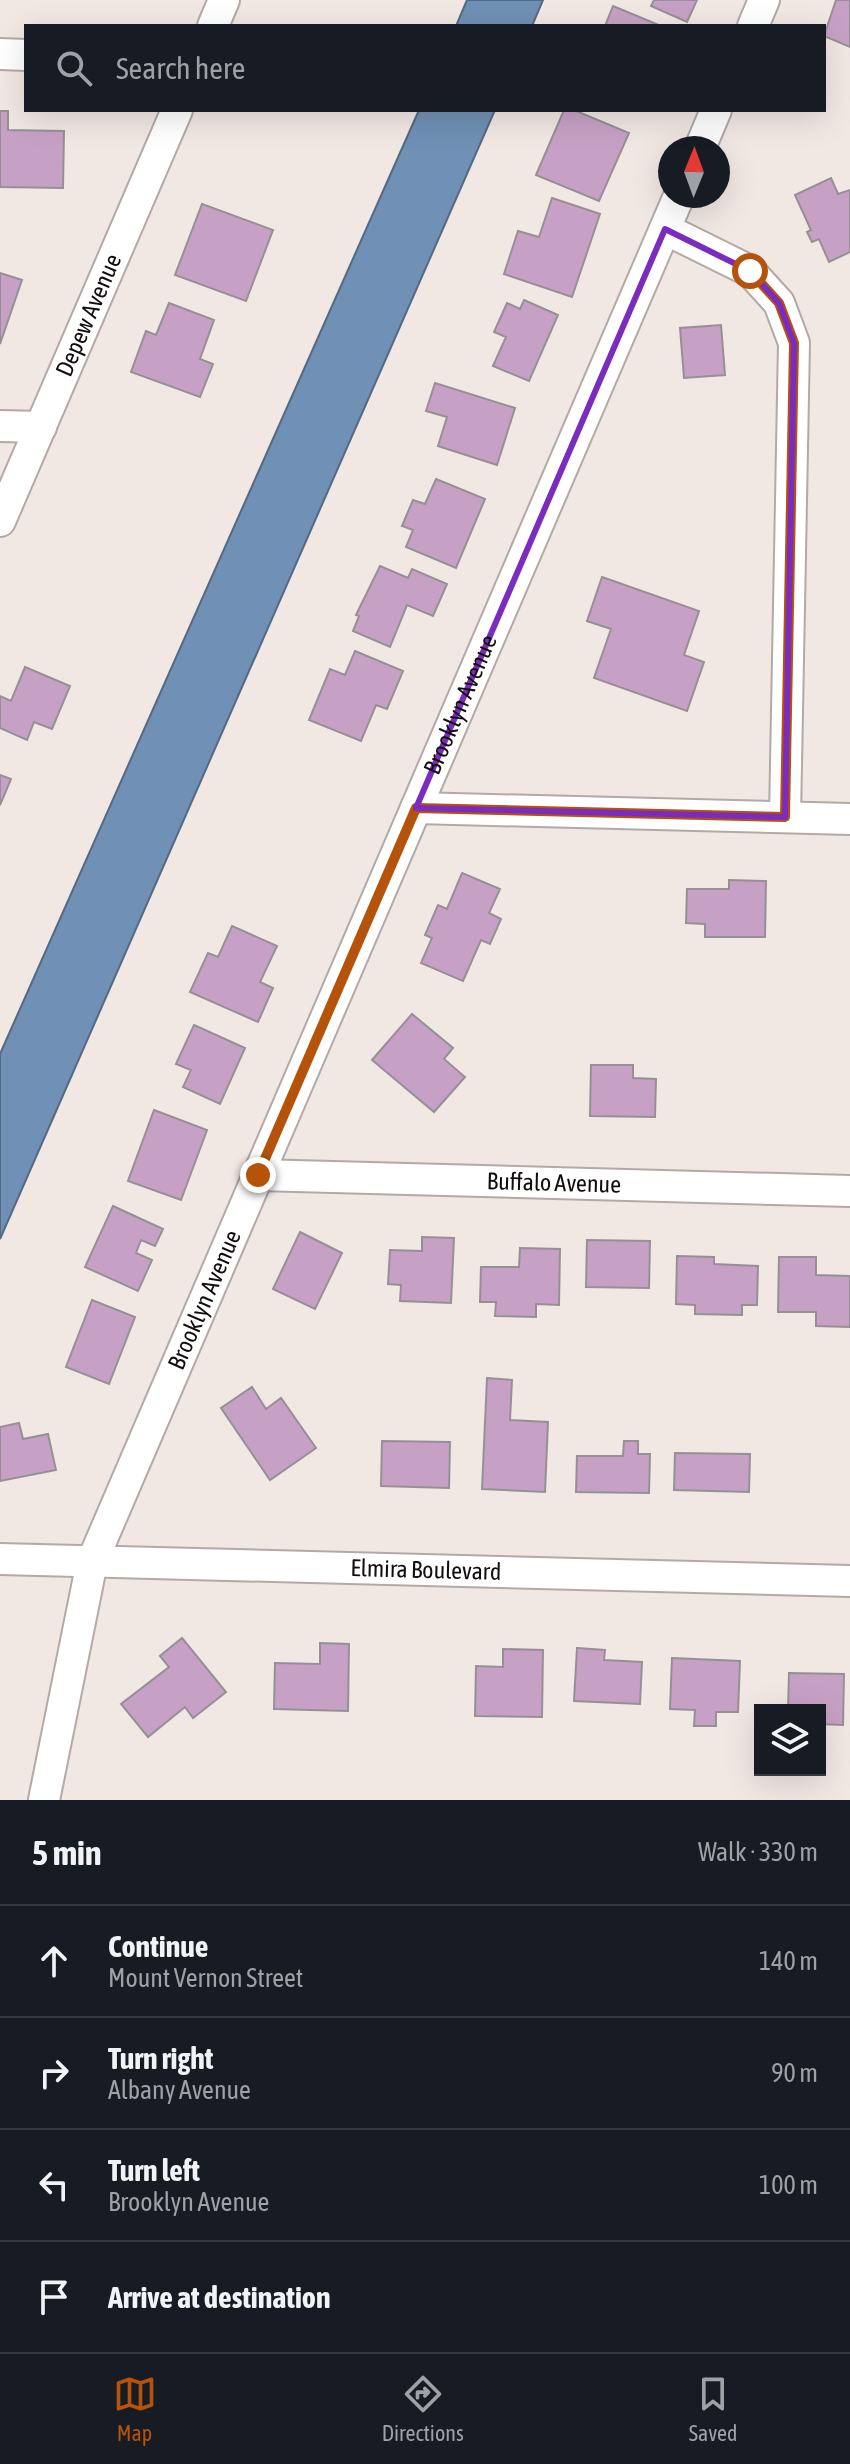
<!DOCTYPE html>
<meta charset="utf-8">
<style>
:root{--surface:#171b24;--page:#20242c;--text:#f1f3f6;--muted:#9ea1a6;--line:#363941;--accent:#b45309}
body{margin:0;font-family:"Asap Condensed",sans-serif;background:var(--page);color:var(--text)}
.controls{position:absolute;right:24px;bottom:24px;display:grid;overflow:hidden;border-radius:0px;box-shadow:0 8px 32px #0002}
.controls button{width:72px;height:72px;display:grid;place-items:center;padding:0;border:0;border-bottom:2px solid var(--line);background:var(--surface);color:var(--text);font:40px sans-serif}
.compass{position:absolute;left:658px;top:136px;width:72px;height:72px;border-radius:50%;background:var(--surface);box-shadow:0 8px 32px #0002;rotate:1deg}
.stop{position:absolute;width:24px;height:24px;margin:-18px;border:6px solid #b45309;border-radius:50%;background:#fff}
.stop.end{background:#b45309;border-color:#fff;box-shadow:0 2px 8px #0008}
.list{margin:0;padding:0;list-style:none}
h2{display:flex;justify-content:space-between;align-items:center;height:104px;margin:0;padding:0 32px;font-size:34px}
h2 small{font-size:26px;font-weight:400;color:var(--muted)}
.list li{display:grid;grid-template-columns:52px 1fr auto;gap:24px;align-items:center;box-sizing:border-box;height:112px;padding:0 32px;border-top:2px solid var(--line)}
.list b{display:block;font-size:30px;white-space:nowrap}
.list p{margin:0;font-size:26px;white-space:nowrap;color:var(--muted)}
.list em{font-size:26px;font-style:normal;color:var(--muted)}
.icon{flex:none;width:44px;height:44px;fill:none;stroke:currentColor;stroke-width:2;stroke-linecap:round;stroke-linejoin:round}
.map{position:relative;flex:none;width:850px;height:1800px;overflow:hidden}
.search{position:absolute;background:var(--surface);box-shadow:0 8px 32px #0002;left:24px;right:24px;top:24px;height:88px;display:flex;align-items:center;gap:20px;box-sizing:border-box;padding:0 28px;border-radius:0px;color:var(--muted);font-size:30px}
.sheet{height:552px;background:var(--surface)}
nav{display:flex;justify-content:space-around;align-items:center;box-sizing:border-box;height:112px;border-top:2px solid var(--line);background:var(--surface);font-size:22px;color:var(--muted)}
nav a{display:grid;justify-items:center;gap:4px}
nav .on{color:var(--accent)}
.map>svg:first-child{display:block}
</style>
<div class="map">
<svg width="850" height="1800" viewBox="0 0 850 1800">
<rect width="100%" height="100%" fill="#f1e7e3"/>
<path fill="#7090b5" stroke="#546983" stroke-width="2" d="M467 0H543L532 26H456Z
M419 110H495L0 1239V1054Z"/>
<path fill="#c7a1c5" stroke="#969096" stroke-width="2" d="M654 0H697L687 22 651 6Z
M836 0H850V47L824 36Z
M613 6 661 26H605Z
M564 110H574L629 133 599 201 536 175Z
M0 111H8V130L64 131 63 188 0 187Z
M831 178 838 194 850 190V252L829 262 819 239 812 242 807 232 811 230 795 195Z
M552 198 600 214 572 297 504 274 518 231 539 237Z
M202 204 273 230 246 301 175 275Z
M0 273 22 280 0 344Z
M524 300 558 315 529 381 493 366 506 337 494 332 507 303 520 309Z
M169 303 214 320 200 359 213 364 200 397 131 372 146 331 156 335Z
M721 325 725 375 684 378 680 328Z
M435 383 515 408 497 465 438 446 447 417 426 411Z
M436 479 485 499 456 568 406 547 413 530 402 526 413 500 425 504Z
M380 566 408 578 412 569 447 584 433 616 407 605 390 647 353 631 359 616 356 615Z
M602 577 699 611 684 655 704 662 687 711 594 678 611 629 587 621Z
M355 651 403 671 387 709 376 705 361 741 309 720 330 669 345 675Z
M25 667 70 686 52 729 34 722 27 740 0 728V696L11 701Z
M0 775 11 779 0 805Z
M462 873 500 889 489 913 501 919 490 944 481 940 463 981 421 963 432 938 425 935 438 905 447 909Z
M729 880 766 881 765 937H705V924L686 923 687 889H729Z
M232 926 277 946 260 982 273 988 258 1022 190 992 208 953 218 957Z
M412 1014 453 1048 444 1059 465 1077 434 1112 372 1060Z
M194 1025 245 1048 220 1104 183 1087 191 1070 176 1064Z
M591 1065H633V1078L656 1079 655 1117 590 1116Z
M154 1110 207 1130 181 1200 128 1181Z
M113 1206 163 1229 155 1246 141 1240 136 1253 152 1260 138 1291 85 1267Z
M300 1232 342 1253 315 1309 273 1289Z
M422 1237 454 1238 451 1303 400 1301 401 1285 388 1284 390 1250 422 1251Z
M587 1240 650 1241 649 1288 586 1287Z
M520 1248 560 1249 559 1305 536 1304V1317L495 1316 496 1302H480L481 1267H519Z
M677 1256 714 1257V1264L758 1266 757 1305H742V1315L695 1314V1305L676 1304Z
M779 1257H816V1275L850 1276V1327L816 1326V1312H778Z
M92 1300 135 1317 109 1384 66 1367Z
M487 1378 512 1380 510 1420 548 1422 545 1492 482 1489Z
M252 1387 266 1409 281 1398 316 1448 270 1480 221 1408Z
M19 1423 23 1439 48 1434 56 1470 0 1481V1427Z
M382 1441 450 1442 449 1488 381 1486Z
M624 1441H638V1454H650L649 1493 576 1492 577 1456H623Z
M675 1453 750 1454 749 1492 674 1490Z
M182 1638 226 1692 193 1718 185 1707 148 1737 121 1704 169 1667 160 1656Z
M320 1643 349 1644 348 1711 274 1709 275 1663 320 1664Z
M577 1648 605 1650 604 1660 642 1662 640 1704 574 1701Z
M503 1649 543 1650 542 1717 475 1716 476 1666 503 1667Z
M672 1658 740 1661 738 1712H716V1726H694L695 1710 670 1709Z
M789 1673 844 1674 843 1725 820 1724V1710H788Z"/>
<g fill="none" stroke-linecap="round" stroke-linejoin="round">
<defs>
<g id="minor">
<path d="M213 26 224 0"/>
<path d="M753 26 764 0"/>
<path d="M0 54 26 55"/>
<path d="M700 148 716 110"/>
<path d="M665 229 750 271 779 303 794 343 785 817"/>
<path d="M0 426 41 427"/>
<path id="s1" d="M0 521 177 110"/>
<path d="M416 808 850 819"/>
<path id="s2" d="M258 1175 850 1191"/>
<path id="s3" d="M0 1559 850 1581"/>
<path id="s4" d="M44 1800 92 1562 679 196"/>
</g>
</defs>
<use href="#minor" stroke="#b3a9a6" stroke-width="34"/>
<use href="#minor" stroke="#fff" stroke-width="30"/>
</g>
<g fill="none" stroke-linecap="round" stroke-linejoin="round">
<path stroke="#b45309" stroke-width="10" d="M258 1175 416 808 785 817 794 343 779 303 750 271"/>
</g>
<path fill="none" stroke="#7b2cbf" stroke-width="6" stroke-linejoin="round" d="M665 229 750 271 779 303 794 343 785 817 416 808Z"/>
<g text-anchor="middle" stroke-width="7" stroke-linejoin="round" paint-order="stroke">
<g font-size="24" fill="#110e0d" stroke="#fff4f1">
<text dy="8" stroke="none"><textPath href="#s1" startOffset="224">Depew Avenue</textPath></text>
<text dy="8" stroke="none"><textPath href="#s4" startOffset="1176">Brooklyn Avenue</textPath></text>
<text dy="8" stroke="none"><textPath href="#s2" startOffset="296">Buffalo Avenue</textPath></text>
<text dy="8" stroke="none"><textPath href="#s4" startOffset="528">Brooklyn Avenue</textPath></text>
<text dy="8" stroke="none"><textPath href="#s3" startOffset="426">Elmira Boulevard</textPath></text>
</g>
</g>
</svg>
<div class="controls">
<button><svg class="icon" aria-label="layers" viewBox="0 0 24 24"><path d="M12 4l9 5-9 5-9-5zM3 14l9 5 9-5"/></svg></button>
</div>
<svg class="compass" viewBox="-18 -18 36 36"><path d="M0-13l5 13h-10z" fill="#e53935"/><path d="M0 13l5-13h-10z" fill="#9ea1a6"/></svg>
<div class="stop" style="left:750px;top:271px"></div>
<div class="stop end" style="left:258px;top:1175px"></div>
<div class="search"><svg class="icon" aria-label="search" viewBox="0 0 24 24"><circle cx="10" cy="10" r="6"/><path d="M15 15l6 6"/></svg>Search here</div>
</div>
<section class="sheet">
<h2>5 min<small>Walk · 330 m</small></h2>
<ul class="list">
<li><svg class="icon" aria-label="ahead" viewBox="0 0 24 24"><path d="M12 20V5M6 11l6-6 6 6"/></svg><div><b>Continue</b><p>Mount Vernon Street</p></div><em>140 m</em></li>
<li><svg class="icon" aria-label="right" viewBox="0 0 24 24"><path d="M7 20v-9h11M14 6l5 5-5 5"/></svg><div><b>Turn right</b><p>Albany Avenue</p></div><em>90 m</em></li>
<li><svg class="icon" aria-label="left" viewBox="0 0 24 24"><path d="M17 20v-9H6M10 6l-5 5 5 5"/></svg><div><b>Turn left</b><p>Brooklyn Avenue</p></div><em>100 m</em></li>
<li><svg class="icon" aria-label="arrive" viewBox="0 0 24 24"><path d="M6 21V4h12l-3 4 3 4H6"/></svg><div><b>Arrive at destination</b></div></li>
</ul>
</section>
<nav>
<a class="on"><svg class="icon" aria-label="map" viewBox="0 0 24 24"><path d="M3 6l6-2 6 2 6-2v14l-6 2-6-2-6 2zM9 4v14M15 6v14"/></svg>Map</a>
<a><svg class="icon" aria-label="directions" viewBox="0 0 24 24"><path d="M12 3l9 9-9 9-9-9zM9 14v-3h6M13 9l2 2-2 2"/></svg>Directions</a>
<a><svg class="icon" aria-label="saved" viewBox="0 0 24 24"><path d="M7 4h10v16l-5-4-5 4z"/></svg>Saved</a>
</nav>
